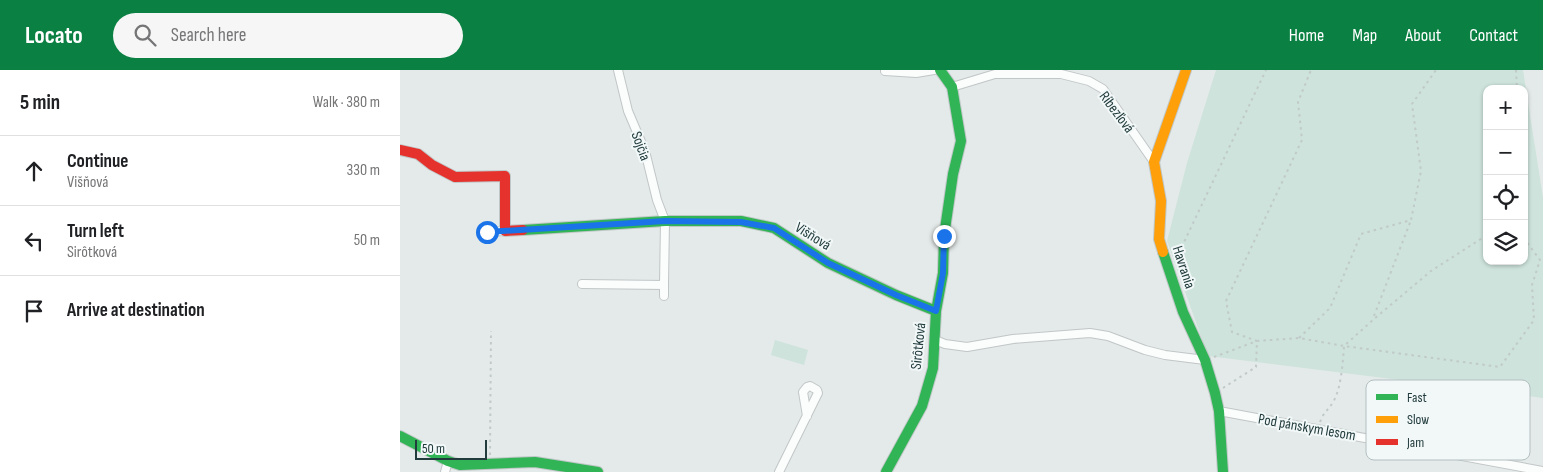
<!DOCTYPE html>
<meta charset="utf-8">
<style>
:root{--surface:#fff;--page:#f6f6f6;--text:#202124;--muted:#757577;--line:#e0e0e0;--accent:#0b8043}
body{margin:0;font-family:"Sofia Sans Condensed",sans-serif;background:var(--page);color:var(--text)}
.controls{position:absolute;right:15px;top:15px;display:grid;overflow:hidden;border-radius:10px;box-shadow:0 1px 4px #0004}
.controls button{width:45px;height:45px;display:grid;place-items:center;padding:0;border:0;border-bottom:1px solid var(--line);background:var(--surface);color:var(--text);font:25px sans-serif}
.scale{position:absolute;left:15px;bottom:12px;width:72px;box-sizing:border-box;padding-left:5px;border:2px solid #223b3d;border-top:0;font-size:14px;line-height:18px;white-space:nowrap;color:#223b3d;-webkit-text-stroke:4px #f2f8f8;paint-order:stroke}
.stop{position:absolute;width:15px;height:15px;margin:-11px;border:4px solid #1a73e8;border-radius:50%;background:#fff}
.stop.end{background:#1a73e8;border-color:#fff;box-shadow:0 1px 5px #0008}
.list{margin:0;padding:0;list-style:none}
h2{display:flex;justify-content:space-between;align-items:center;height:65px;margin:0;padding:0 20px;font-size:21px}
h2 small{font-size:16px;font-weight:400;color:var(--muted)}
.list li{display:grid;grid-template-columns:32px 1fr auto;gap:15px;align-items:center;box-sizing:border-box;height:70px;padding:0 20px;border-top:1px solid var(--line)}
.list b{display:block;font-size:19px;white-space:nowrap}
.list p{margin:0;font-size:16px;white-space:nowrap;color:var(--muted)}
.list em{font-size:16px;font-style:normal;color:var(--muted)}
.icon{flex:none;width:28px;height:28px;fill:none;stroke:currentColor;stroke-width:2;stroke-linecap:round;stroke-linejoin:round}
.map{position:relative;flex:none;width:1143px;height:402px;overflow:hidden}
header{display:flex;align-items:center;gap:30px;box-sizing:border-box;height:70px;padding:0 25px;background:var(--accent);color:#fff}
header strong{font-size:24px}
nav{display:flex;gap:28px;margin-inline-start:auto;font-size:18px}
.search{width:350px;height:45px;background:var(--page);display:flex;align-items:center;gap:12px;box-sizing:border-box;padding:0 18px;border-radius:28px;color:var(--muted);font-size:19px}
main{display:flex}
aside{flex:1;background:var(--surface)}
.map>svg:first-child{display:block}
</style>
<header>
<strong>Locato</strong>
<div class="search"><svg class="icon" aria-label="search" viewBox="0 0 24 24"><circle cx="10" cy="10" r="6"/><path d="M15 15l6 6"/></svg>Search here</div>
<nav><a>Home</a><a>Map</a><a>About</a><a>Contact</a></nav>
</header>
<main>
<aside>
<h2>5 min<small>Walk · 380 m</small></h2>
<ul class="list">
<li><svg class="icon" aria-label="ahead" viewBox="0 0 24 24"><path d="M12 20V5M6 11l6-6 6 6"/></svg><div><b>Continue</b><p>Višňová</p></div><em>330 m</em></li>
<li><svg class="icon" aria-label="left" viewBox="0 0 24 24"><path d="M17 20v-9H6M10 6l-5 5 5 5"/></svg><div><b>Turn left</b><p>Sirôtková</p></div><em>50 m</em></li>
<li><svg class="icon" aria-label="arrive" viewBox="0 0 24 24"><path d="M6 21V4h12l-3 4 3 4H6"/></svg><div><b>Arrive at destination</b></div></li>
</ul>
</aside>
<div class="map">
<svg width="1143" height="402" viewBox="0 0 1143 402">
<rect width="100%" height="100%" fill="#e4eae9"/>
<path fill="#cde3db" fill-rule="evenodd" d="M816 0H1123L1143 128V328L808 286 767 171 787 93ZM1087 19H1124V191H1087Z
M375 270 408 280 404 295 371 285Z"/>
<g fill="none" stroke-linecap="round" stroke-linejoin="round">
<defs>
<path id="street" d="M485 1 516 3 534 0
M552 17 595 4H661L689 11 703 19 754 92
M87 162 105 161
M182 214 264 215 265 151 257 130 245 81 228 41 218 0
M264 226V215
M535 270 545 274 567 277 613 269 690 263 708 266 745 280 765 285 805 290
M819 341 1143 401
M45 402 48 391
M379 402 418 323 417 320 410 316 407 317 403 322 407 346"/>
<path id="fast" d="M123 160 265 151H341L374 158 428 193 496 225 536 241
M763 182 783 242 805 290 815 323 819 341 823 402
M0 366 48 391 60 395 135 392 198 402
M486 402 522 336 533 298 536 241 543 203 544 166 553 104 561 71 552 17 540 0"/>
<path id="slow" d="M763 182 759 169 761 131 754 92 786 0"/>
<path id="jam" d="M0 80 18 84 32 95 55 107 105 106V161L123 160"/>
</defs>
<use href="#street" stroke="#c1c6c6" stroke-width="10"/>
<use href="#fast" stroke="#c0c7c7" stroke-width="12"/>
<use href="#slow" stroke="#c0c7c7" stroke-width="12"/>
<use href="#jam" stroke="#c0c7c7" stroke-width="12"/>
<path stroke="#c1cac9" stroke-width="2" stroke-dasharray="2.5 4" stroke-linecap="butt" d="M1116 0 1117 19
M1124 125V140
M776 189 866 0
M974 246 1011 150
M899 268 930 238 961 164 1011 150 1021 101 1012 34 1036 0
M814 287 857 271 832 262 826 231 902 70 898 32 911 0
M823 318 856 297 857 271 899 268 944 276 974 249 1031 201 1087 165
M920 352C924 341 928 341 933 332 941 320 943 291 944 276L1100 297 1134 250 1132 215 1140 190 1126 171 1125 139
M90 385 91 261"/>
<use href="#street" stroke="#fbfcfc" stroke-width="8"/>
<use href="#fast" stroke="#30b455" stroke-width="10"/>
<use href="#slow" stroke="#ff9f0a" stroke-width="10"/>
<use href="#jam" stroke="#e5322d" stroke-width="10"/>
</g>
<g fill="none" stroke-linecap="round" stroke-linejoin="round">
<path stroke="#1a73e8" stroke-width="6" d="M87 162 265 151 341 152 374 158 428 193 496 225 536 241 543 203 544 166"/>
</g>
<g text-anchor="middle" stroke-width="4" stroke-linejoin="round" paint-order="stroke">
<g font-size="15" fill="#223b3d" stroke="#f2f8f8">
<text transform="translate(717 42) rotate(53)" y="5">Ríbezľová</text>
<text transform="translate(241 76) rotate(70)" y="5">Sojčia</text>
<text transform="translate(413 166) rotate(32)" y="5">Višňová</text>
<text transform="translate(784 197) rotate(72)" y="5">Havrania</text>
<text transform="translate(518 276) rotate(-84)" y="5">Sirôtková</text>
<text transform="translate(907 357) rotate(10)" y="5">Pod pánskym lesom</text>
</g>
</g>
<rect x="966" y="310" width="164" height="80" rx="8" fill="#f2f8f8" stroke="#b4bfc0" stroke-width="1"/>
<rect x="976" y="324" width="22" height="6" fill="#30b455"/>
<rect x="976" y="346" width="22" height="7" fill="#ff9f0a"/>
<rect x="976" y="369" width="22" height="6" fill="#e5322d"/>
<g font-size="14" fill="#223b3d">
<text x="1007" y="332">Fast</text>
<text x="1007" y="354">Slow</text>
<text x="1007" y="377">Jam</text>
</g>
</svg>
<div class="controls">
<button>+</button>
<button>−</button>
<button><svg class="icon" aria-label="locate" viewBox="0 0 24 24"><circle cx="12" cy="12" r="6"/><path d="M12 2v4M12 18v4M2 12h4M18 12h4"/></svg></button>
<button><svg class="icon" aria-label="layers" viewBox="0 0 24 24"><path d="M12 4l9 5-9 5-9-5zM3 14l9 5 9-5"/></svg></button>
</div>
<div class="scale">50 m</div>
<div class="stop" style="left:87px;top:162px"></div>
<div class="stop end" style="left:544px;top:166px"></div>
</div>
</main>
